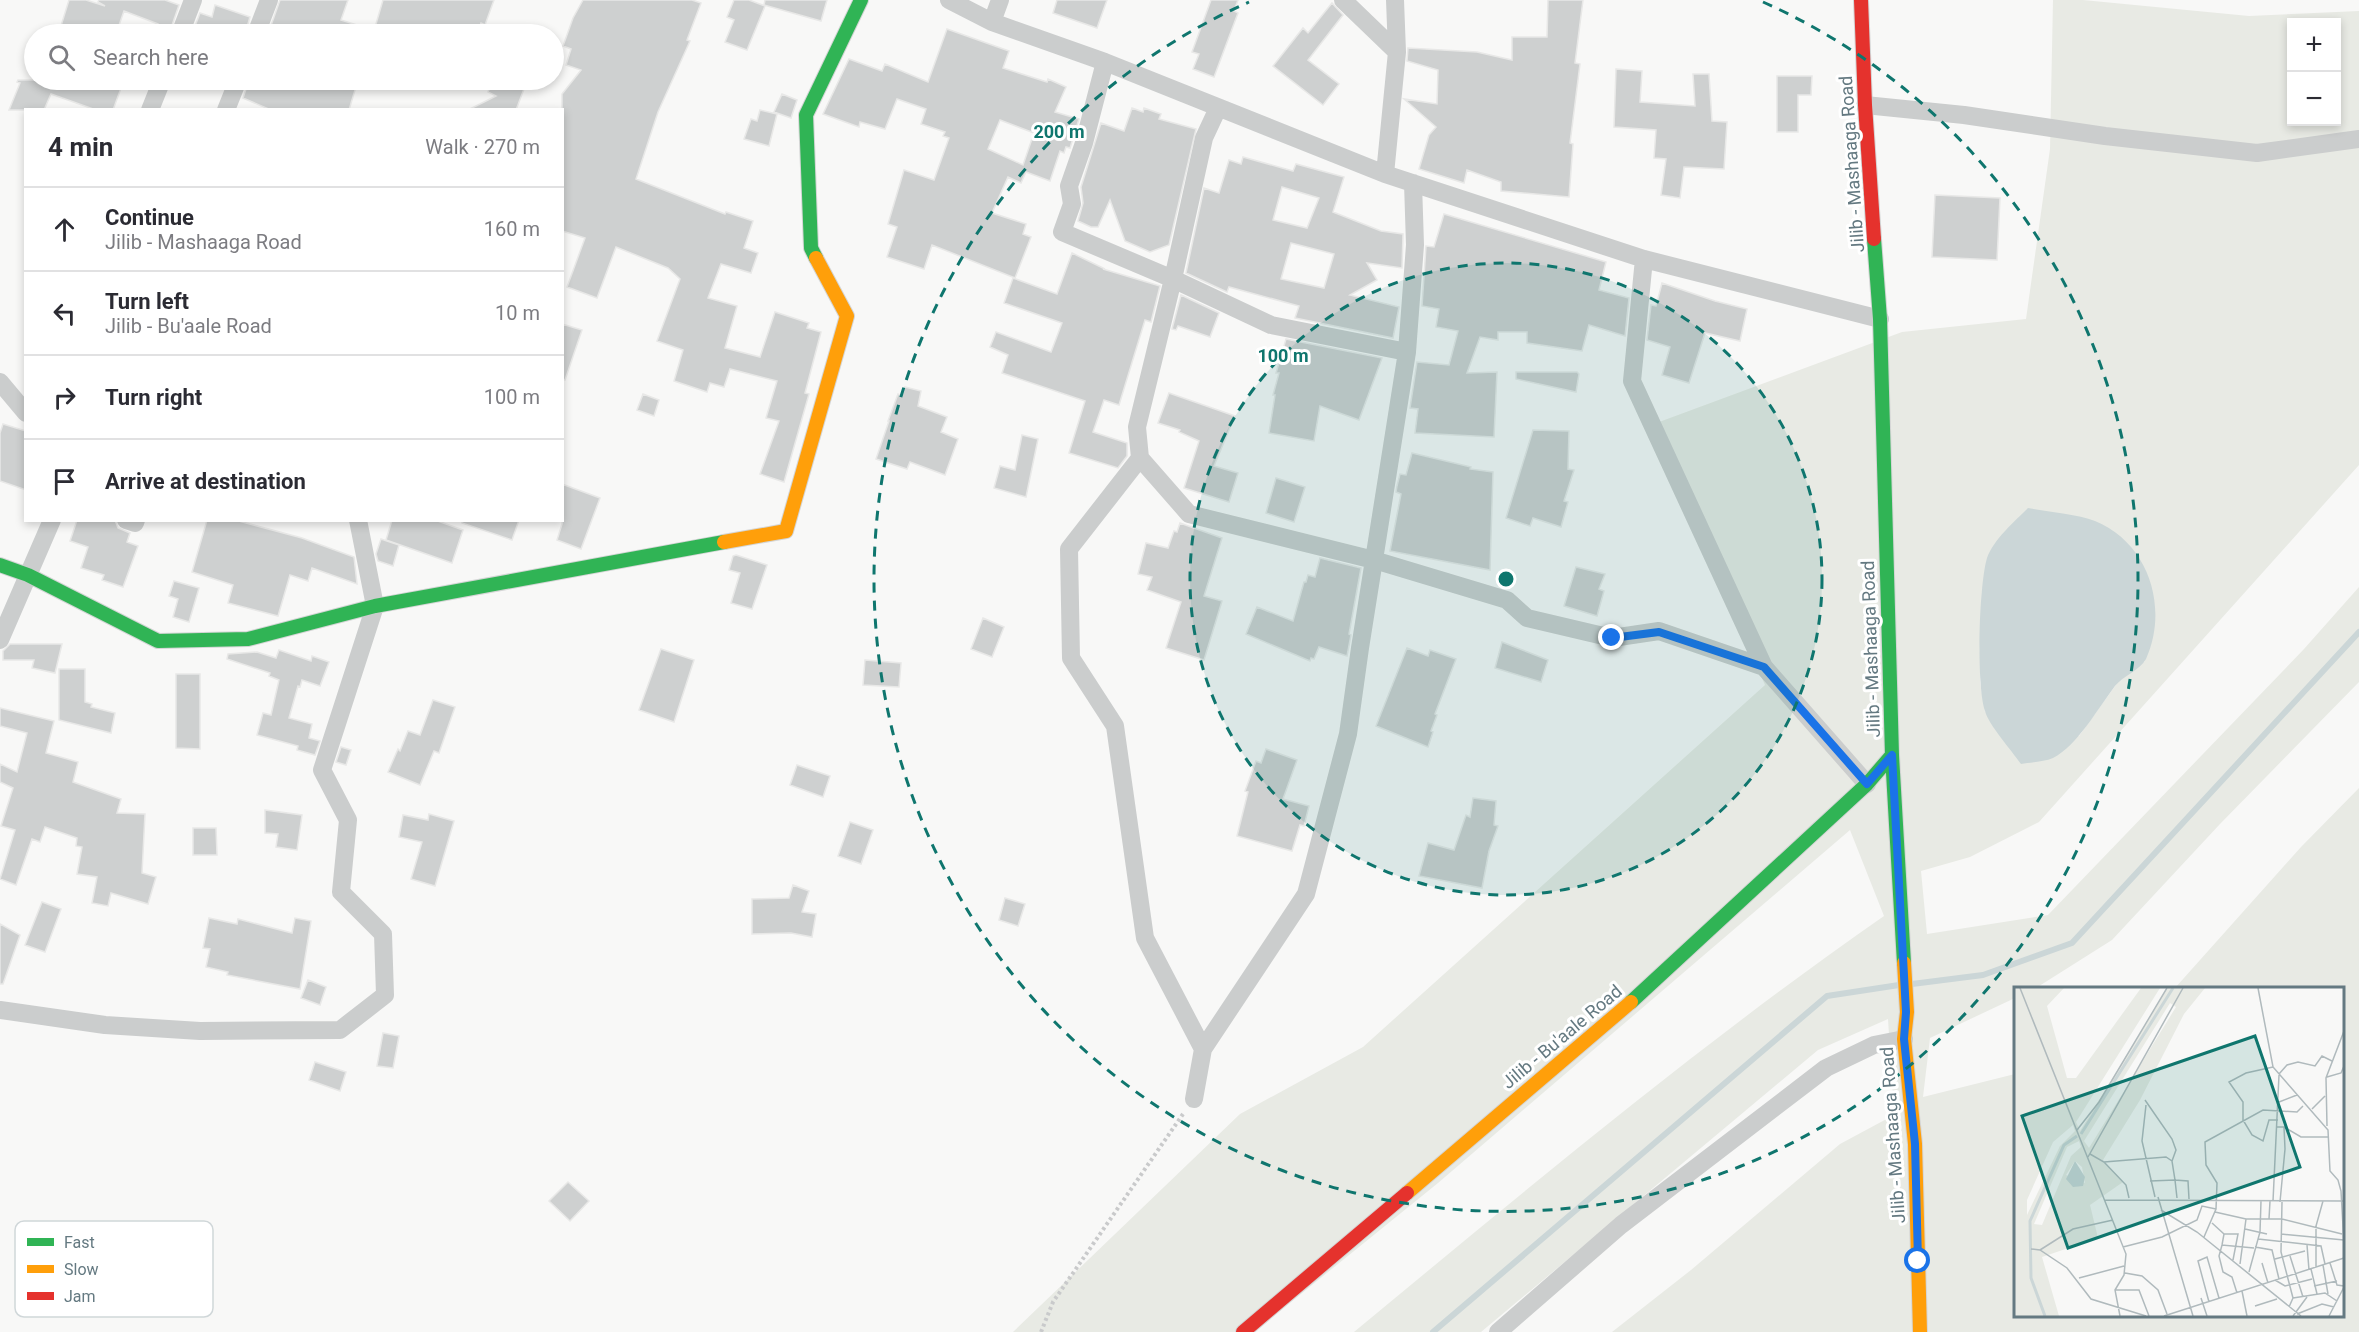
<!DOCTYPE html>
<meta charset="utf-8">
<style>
:root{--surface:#fff;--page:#f2f2f3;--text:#2b2b33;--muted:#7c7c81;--line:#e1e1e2}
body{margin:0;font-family:Roboto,sans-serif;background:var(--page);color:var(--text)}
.controls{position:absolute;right:18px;top:18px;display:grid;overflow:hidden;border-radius:0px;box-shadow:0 3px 9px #0003}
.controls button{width:54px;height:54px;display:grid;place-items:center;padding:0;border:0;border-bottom:2px solid var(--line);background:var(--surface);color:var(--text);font:30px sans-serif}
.stop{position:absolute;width:18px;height:18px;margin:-14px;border:4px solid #1a73e8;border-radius:50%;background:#fff}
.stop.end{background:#1a73e8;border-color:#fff;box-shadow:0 2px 6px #0008}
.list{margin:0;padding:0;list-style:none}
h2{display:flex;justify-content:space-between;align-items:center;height:78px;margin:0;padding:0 24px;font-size:26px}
h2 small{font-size:20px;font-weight:400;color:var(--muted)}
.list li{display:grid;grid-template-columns:39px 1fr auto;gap:18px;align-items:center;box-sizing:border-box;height:84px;padding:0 24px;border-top:2px solid var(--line)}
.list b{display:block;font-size:22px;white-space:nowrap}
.list p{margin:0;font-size:20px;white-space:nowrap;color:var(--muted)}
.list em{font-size:20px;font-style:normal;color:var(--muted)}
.icon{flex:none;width:33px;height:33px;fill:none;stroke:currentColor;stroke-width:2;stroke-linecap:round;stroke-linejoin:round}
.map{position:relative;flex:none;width:2359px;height:1332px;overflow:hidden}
.search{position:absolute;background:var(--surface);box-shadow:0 3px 9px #0003;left:24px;top:24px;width:540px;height:66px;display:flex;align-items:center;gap:15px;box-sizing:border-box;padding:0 21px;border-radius:33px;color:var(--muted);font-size:22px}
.panel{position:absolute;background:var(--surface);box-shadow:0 3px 9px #0003;left:24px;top:108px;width:540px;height:414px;border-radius:0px}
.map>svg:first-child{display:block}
</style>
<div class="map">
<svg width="2359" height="1332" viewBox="0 0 2359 1332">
<rect width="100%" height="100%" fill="#f8f8f7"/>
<path fill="#e8eae4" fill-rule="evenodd" d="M2053 0H2083L2249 16 2359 11V465L2039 822 1970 857 1921 871 1927 934 2048 915 2304 649 2359 587V682L2220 824 2112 940 2036 988H2016L2015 998 1930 1038 1923 1097 2015 1074 2016 1316H2342V988H2175L2301 847 2359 788V1332H1612L1691 1270 1840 1144 1894 1115 1888 1019 1818 1050 1481 1332H1354C1527 1189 1700 1044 1884 916L1850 830 1438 1183 1254 1332H1013L1240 1114 1363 1047 1765 685 1651 425 1902 332 2026 319 2050 149ZM2292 22H2336V122H2292ZM1982 588 2145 661 2118 682 2079 736 1985 712 1980 682Z"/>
<path fill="#cbd6d7" d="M2028 508C2048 512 2077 514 2095 521 2149 543 2169 608 2146 659 2140 670 2123 676 2115 686 2099 707 2077 746 2053 758 2044 762 2031 762 2021 764 2012 751 1988 724 1985 711 1976 684 1979 585 1987 558 1994 539 2014 522 2028 508Z"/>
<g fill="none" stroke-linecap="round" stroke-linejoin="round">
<path stroke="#cbd6d7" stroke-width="6" d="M1912 984 1983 975 2072 943 2359 632
M1433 1332 1827 996 1899 985"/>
</g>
<path fill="#ced0d0" stroke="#e8e8e7" stroke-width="1.5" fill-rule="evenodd" d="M69 0H86L105 6 98 2 99 0H165L179 5 169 34H154L158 24 124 11 116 34H110L87 27 85 34H77L60 29Z
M280 0H348L341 20 373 30V34H268Z
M383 0H494L485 25 481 23 477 34H373Z
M583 0H692L701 3 687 40 690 41 658 112 636 179 725 214 726 212 753 221 744 248 758 253 751 273 721 264 708 298 737 306 725 348 760 357 775 312 809 323 807 328 821 332 805 393 809 394 784 482 760 474 779 421 766 418 777 381 730 369 724 387 710 383 707 392 674 381 683 350 657 341 680 279 668 268 616 247 597 298 567 287 585 238 562 231V94L581 70 566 65 571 49 563 46 573 18Z
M734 0H749L765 6 747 50 725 42 734 20 727 17Z
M765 0H827L821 21 764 5Z
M1057 0H1107L1097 28 1053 13Z
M1211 0H1238L1234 11 1238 13 1214 77 1193 69 1199 54 1192 52Z
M1548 0H1583L1575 63 1580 64 1570 143 1573 144 1569 197 1501 191V182L1467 170 1464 183 1419 169 1429 135 1436 127 1404 99 1437 104 1438 70 1407 61 1408 48 1477 52 1512 60V37H1547Z
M1332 3 1343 15 1308 60 1339 84 1323 105 1273 66 1303 28 1308 33Z
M215 5 250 17 245 34H192L200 13 212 17Z
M947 29 1009 51 1003 68 1047 82 1048 79 1066 87 1055 112 1079 119 1070 148 1066 147 1064 153 1060 151 1050 181 1026 172 1021 183 1008 177 992 213 1026 224 1023 234 1031 237 1015 278 932 245 924 269 887 257 897 227 888 224 904 170 934 180 949 138 943 136 945 132 921 124 926 109 897 99 885 129 860 122 859 127 823 114 849 59 882 71 885 64 928 82ZM1000 120 1034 133 1023 165 988 149Z
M1616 69 1642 71 1640 102 1695 106 1693 74H1709L1712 121 1727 122 1724 169 1684 167 1680 198 1661 195 1666 159 1654 158 1656 130 1614 127Z
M1777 76H1812L1811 95H1798V132H1777Z
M18 80H124L113 110H96L51 94 44 110H9L20 83 17 82Z
M249 80H263L282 86 284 80H358L349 110H271L243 98Z
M493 80H505L519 85 527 81 516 110H468L496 96 488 92Z
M782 94 797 100 791 118 774 112Z
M1132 108 1143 112 1144 108 1161 114 1159 119 1196 129 1169 245 1150 252 1125 241 1110 200 1098 227H1091L1078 221 1083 203 1081 187 1101 123 1124 131Z
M760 110 777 114 769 146 744 139 751 119 757 121Z
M1243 157 1293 171 1296 164 1344 177 1333 212 1381 231 1403 234 1402 268 1367 263 1377 280 1350 295 1399 307 1393 338 1295 318 1299 306 1229 287 1227 292 1186 273 1204 188 1219 193 1229 160 1241 164ZM1282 187 1319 198 1307 228 1273 220ZM1291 243 1334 254 1324 288 1281 279Z
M1935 195 2000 198 1997 260 1932 257Z
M1444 214 1606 262 1599 290 1629 298 1625 336 1589 325 1582 351 1527 343V332H1498V340L1480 337 1467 373 1497 372 1494 437 1415 433 1418 409 1410 408 1417 362 1449 365 1458 331 1436 327 1439 309 1422 306 1426 246 1434 247Z
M1072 253 1105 269H1103L1160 286 1151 322 1145 320 1119 405 1104 400 1093 432 1127 443V456L1118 468 1069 453 1085 401 1002 373 1008 355 990 347 996 332 1051 352 1062 323 1004 303 1013 278 1057 294Z
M1662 283 1715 301 1747 309 1740 341 1705 333 1689 383 1662 375 1670 347 1647 340 1651 305 1656 306Z
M1181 295 1219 313 1210 337 1178 326 1176 330 1172 329Z
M562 324 582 330 565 380 562 379Z
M1286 339 1382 358 1359 420 1320 406 1314 441 1269 433 1275 395H1273L1279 373H1276Z
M1516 372H1577L1579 374 1576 392 1516 379Z
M905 387 921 391 918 406 947 417 941 432 958 439 945 475 910 462 907 469 876 459 889 421H888L898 394 902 396Z
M1169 393 1235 416 1214 466 1238 473 1229 502 1184 488 1199 441 1179 432 1180 430 1158 423Z
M643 394 659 400 654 416 637 410Z
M3 424 26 431V490L0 481V433Z
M1533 430 1569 431 1568 469 1574 470 1564 501 1568 502 1561 527 1533 518 1530 526 1506 518Z
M1022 435 1038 439 1026 497 994 488 1000 466 1015 470Z
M1412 453 1471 467 1470 469 1493 472 1490 570 1390 551 1401 494 1396 492 1397 486 1400 474 1406 475Z
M1276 478 1305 487 1294 522 1266 513Z
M562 484 600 498 581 549 557 540 562 524Z
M77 520H115L118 528 130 533 127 542 138 546 123 587 102 580 104 575 81 568 88 547 70 541Z
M207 520H235L302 538 354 557 357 584 312 568 308 581 290 575 278 616 228 603 233 585 192 572Z
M392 520H435L463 530 452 563 386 540Z
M462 520H519L512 540 462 523Z
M1180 523 1222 538 1204 596 1222 601 1204 660 1166 648 1181 602 1147 590 1152 577 1138 574 1146 543 1168 548 1174 531 1177 532Z
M381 539 399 545 393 566 378 561 376 554Z
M736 555 767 565 752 609 731 603 740 573 729 570 733 556Z
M1320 558 1361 568 1349 634 1351 635 1347 656 1319 647 1314 659 1311 658 1310 661 1246 634 1257 607 1293 621 1304 582H1306L1308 575 1315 577Z
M1576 567 1605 574 1599 589 1604 591 1597 616 1564 606Z
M174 581 199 588 189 622 173 617 178 599 169 596Z
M983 618 1004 627 992 657 971 649Z
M1502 642 1548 660 1541 682 1495 668Z
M10 644H62L55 673 32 668 34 660H3V651Z
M1407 648 1428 656 1430 650 1456 659 1435 714 1437 715 1431 731 1433 732 1428 747 1376 726Z
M661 649 694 660 674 722 639 710Z
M279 650 311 661 312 656 329 662 320 686 302 680 300 687 298 686 289 718 312 724 309 738 320 741 315 755 297 750 298 746 257 735 263 713 271 715 279 680 269 676 270 673 227 659 228 654 257 652 276 658Z
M865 660 901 663 899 687 863 685Z
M59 669H85V702L92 704 91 707 115 713 111 733 59 720Z
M176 674H200V749L176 748Z
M433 700 455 707 439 753 434 751 420 785 388 772 398 749 400 751 408 731 420 735Z
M0 708 54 721 46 753 78 762 73 782 121 799 117 813 145 814 142 873 156 877 148 904 111 893 108 906 92 903 97 877 77 874 82 847 76 846 77 838 45 827 40 842 32 839 16 885 0 879 15 830 1 826 13 788 0 782V764L17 772 27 733 0 726Z
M341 747 351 750 346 765 336 762Z
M1266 749 1297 760 1283 799 1309 806 1304 826 1300 825 1292 851 1237 836 1248 792 1245 791 1256 761 1261 763Z
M797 765 830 776 823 797 790 785Z
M1473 798 1496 801 1494 825 1498 826 1489 851 1482 888 1419 876 1428 843 1454 850 1466 815 1470 817Z
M265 810 302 815 297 850 276 847 278 834 265 833Z
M429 814 454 821 435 886 411 879 422 842 399 837 403 815 428 820Z
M850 822 873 830 861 864 838 856Z
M193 828H216L217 855H193Z
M793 885 809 891 802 912 816 914 812 937 791 933 752 934V899L789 898Z
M1005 898 1025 904 1018 926 999 920Z
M42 902 61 909 45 952 25 945Z
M209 918 237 924 238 919 292 933 295 918 311 921 300 989 227 975 228 972 206 967 210 949 203 948Z
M0 924 20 935 3 984H0Z
M308 980 326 987 320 1005 301 998Z
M383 1033 399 1036 393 1068 377 1066Z
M315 1062 346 1072 340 1091 309 1080Z
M568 1182 589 1201 570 1221 549 1201Z"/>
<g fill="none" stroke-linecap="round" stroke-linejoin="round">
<defs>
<path id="fast" d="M1874 239 1880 319 1892 755 1904 963
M816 258 811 248 806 115 861 0
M0 565 28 575 158 641 248 639 375 606 724 542
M1631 1002 1867 784 1892 755"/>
<path id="slow" d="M724 542 786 531 847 316 816 258
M1904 963 1907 1012 1904 1039 1915 1144 1920 1332
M1407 1193 1631 1002"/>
<path id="jam" d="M1861 0 1865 105 1874 239
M1243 1332 1407 1193"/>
</defs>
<use href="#fast" stroke="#d4d5d5" stroke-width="16"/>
<use href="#slow" stroke="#d4d5d5" stroke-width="16"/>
<use href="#jam" stroke="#d4d5d5" stroke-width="16"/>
<path stroke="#c9cacb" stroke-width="4" stroke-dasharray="3 3" stroke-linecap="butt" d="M1041 1332 1053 1302 1183 1114"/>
<path stroke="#cbcdcd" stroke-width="18" d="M949 0 992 22 1105 62 1385 174 1644 259 1880 319
M1343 0 1397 52
M992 22 1000 0
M180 34 193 0
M256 34 269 0
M1105 62 1084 143 1069 186 1072 204 1062 232 1173 279 1137 427 1140 458 1069 549 1071 658 1115 726 1145 938 1203 1049 1194 1099
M1865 105 1964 115 2105 136 2257 153 2359 139
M1218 108 1204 138 1173 279 1271 325 1407 352
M150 110 162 80
M226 110 238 80
M1385 174 1397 52 1395 0
M1644 259 1632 381 1764 667 1867 784
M0 382 26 413
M1140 458 1189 514 1374 560 1507 600 1527 618 1612 638 1659 631 1764 667
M126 520 135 523 136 520
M0 640 52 520
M0 1010 105 1025 200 1031 340 1030 385 995 383 934 341 892 348 820 322 770 375 606 358 520
M1203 1049 1306 894 1348 734 1360 648 1407 352 1415 245 1413 183
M1498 1332 1621 1225 1826 1068 1874 1045 1904 1039"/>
<use href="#fast" stroke="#30b455" stroke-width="14"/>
<use href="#slow" stroke="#ff9f0a" stroke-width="14"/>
<use href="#jam" stroke="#e5322d" stroke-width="14"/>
</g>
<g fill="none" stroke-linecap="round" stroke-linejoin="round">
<path stroke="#1a73e8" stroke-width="8" d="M1612 638 1659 632 1764 667 1867 784 1892 755 1906 1012 1904 1039 1915 1144 1918 1261"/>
</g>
<circle cx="1506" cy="579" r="316" fill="#0f766e" fill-opacity=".12"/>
<g fill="none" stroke="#0f766e" stroke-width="3" stroke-dasharray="10 8">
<circle cx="1506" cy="579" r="316"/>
<path d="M1763 2A632 632 0 1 1 1249 2"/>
</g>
<g text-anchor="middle" stroke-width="6" stroke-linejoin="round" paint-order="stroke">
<g font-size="18" fill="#647981" stroke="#fff">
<text transform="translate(1852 164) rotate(-94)" y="6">Jilib - Mashaaga Road</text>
<text transform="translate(1871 649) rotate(-92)" y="6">Jilib - Mashaaga Road</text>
<text transform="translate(1562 1037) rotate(-40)" y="6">Jilib - Bu'aale Road</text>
<text transform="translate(1893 1135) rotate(-94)" y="6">Jilib - Mashaaga Road</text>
</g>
</g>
<g transform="translate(2014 987)">
<rect width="330" height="330" fill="#f8f8f7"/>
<path d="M0 1H50L33 19 53 91H62L127 1H146L62 135 66 144 154 1H191L170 27 126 113 89 173 109 195 76 218 84 251 28 270 45 329H0ZM156 16 162 20 75 161 70 154ZM59 138 61 144 46 159 13 228V213L39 155ZM65 154 67 160 57 169 28 238 20 237 53 160ZM61 174 68 180 71 196 52 188Z" fill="#e8eae4" fill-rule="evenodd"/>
<path d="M61 174 71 190 69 199 59 200 52 192Z" fill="#cbd6d7"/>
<path fill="none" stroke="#cbd6d7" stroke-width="3" d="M67 147 159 1M31 329 17 291 16 234 50 158 63 149"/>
<path fill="none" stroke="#b0babd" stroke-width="1.5" d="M6 1 112 267 110 288 101 303 106 329M244 1 259 80 314 143 316 184 324 193 327 204 330 257M259 80 232 86 215 95 229 115V133L238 148 249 154 255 133H264M265 87 273 78 284 75 301 79 308 69 318 74M313 90 327 86 330 79M131 113 158 152 162 163 158 174 161 193 174 194 175 212M265 115 283 108M132 118 128 154 141 210M298 122 311 109M313 139 312 91 330 44M263 140H270L271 162 266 215M270 140 287 150H315M63 143 85 115 153 1M76 167 90 175 112 198 115 211M74 170 169 1M90 175 152 170 158 174M136 194 161 193 163 211M144 210 179 329M90 213 330 214M259 214 265 88M268 215 267 265 279 311 275 320M147 223 183 245 287 329M201 225 232 232H268L328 247M255 232 256 214M198 236 210 247 208 258M231 242 253 247M210 247H224L219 273M267 247 330 253M190 250 202 222 203 196 192 178 191 155 249 123 283 125 289 119M244 252 307 259 311 277M293 258 295 283M109 260 148 250 183 233 188 219 202 222M241 260 258 263 265 292M17 262 26 263 53 281 77 312 132 329M26 263 59 242 99 233M276 269 289 310M261 272 291 264M248 276 254 296M316 276 323 298 330 299M226 277 232 232M309 278 314 307M302 280V239L309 214M297 282 303 307M235 285 246 245 247 214M111 286 128 289 144 303 153 327M65 291 110 279M261 293 271 299 298 292M300 299 323 294M101 303H125L135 329M228 304 233 329M223 306 218 290 209 285 205 269 208 258 240 261M187 311 193 329M279 311 311 306 323 314M195 315 184 274 193 270 205 311M241 319 263 312M283 327 308 317 320 320M150 329 330 271M279 329 293 310M315 329 330 300"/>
<path fill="#0f766e" fill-opacity="0.15" stroke="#0f766e" stroke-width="3" d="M241 49 286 180 54 261 8 129Z"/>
<rect width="330" height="330" fill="none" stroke="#647981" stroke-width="3"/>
</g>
<rect x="15" y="1221" width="198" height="96" rx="9" fill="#fff" stroke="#d0d7d9" stroke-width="1.5"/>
<rect x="27" y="1238" width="27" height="8" fill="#30b455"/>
<rect x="27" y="1265" width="27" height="8" fill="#ff9f0a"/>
<rect x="27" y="1292" width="27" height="8" fill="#e5322d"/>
<g font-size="16" fill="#647981">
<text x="64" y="1248">Fast</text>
<text x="64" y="1275">Slow</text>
<text x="64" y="1302">Jam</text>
</g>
<circle cx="1506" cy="579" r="9" fill="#0f766e" stroke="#fff" stroke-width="3"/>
<g font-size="18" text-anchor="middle" font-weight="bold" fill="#0f766e" stroke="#fff" stroke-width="6" stroke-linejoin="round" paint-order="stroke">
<text x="1059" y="138">200 m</text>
<text x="1283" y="362">100 m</text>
</g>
</svg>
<div class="controls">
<button>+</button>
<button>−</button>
</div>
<div class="stop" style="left:1918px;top:1261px"></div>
<div class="stop end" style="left:1612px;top:638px"></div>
<div class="search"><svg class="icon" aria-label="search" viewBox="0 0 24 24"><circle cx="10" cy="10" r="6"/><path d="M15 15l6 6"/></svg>Search here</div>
<section class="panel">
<h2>4 min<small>Walk · 270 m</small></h2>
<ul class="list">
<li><svg class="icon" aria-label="ahead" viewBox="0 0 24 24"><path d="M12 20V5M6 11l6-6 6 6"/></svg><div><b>Continue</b><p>Jilib - Mashaaga Road</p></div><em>160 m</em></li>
<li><svg class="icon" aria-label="left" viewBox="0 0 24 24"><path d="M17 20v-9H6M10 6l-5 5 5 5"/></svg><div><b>Turn left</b><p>Jilib - Bu'aale Road</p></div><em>10 m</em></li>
<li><svg class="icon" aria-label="right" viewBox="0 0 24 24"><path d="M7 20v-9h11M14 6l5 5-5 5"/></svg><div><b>Turn right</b></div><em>100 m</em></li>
<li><svg class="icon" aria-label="arrive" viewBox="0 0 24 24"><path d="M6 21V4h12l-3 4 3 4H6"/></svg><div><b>Arrive at destination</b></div></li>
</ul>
</section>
</div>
